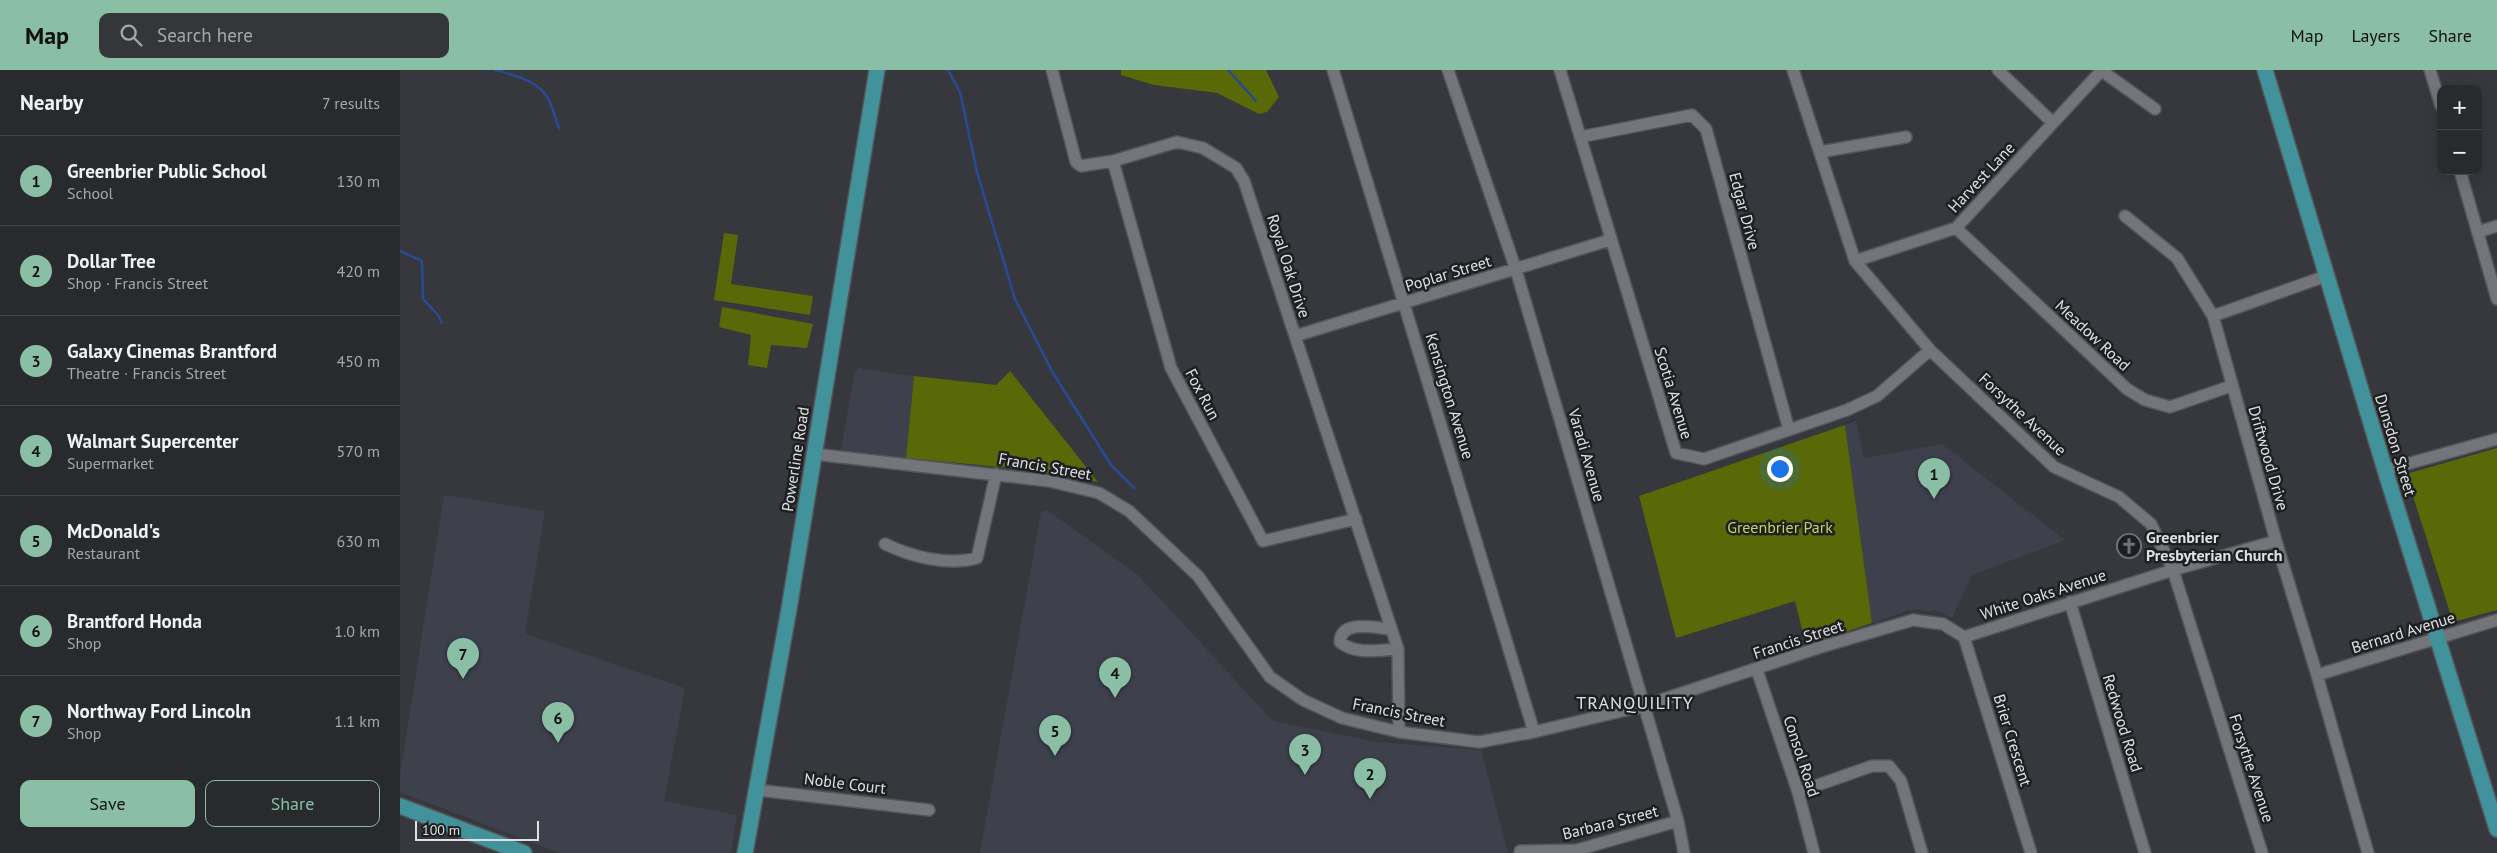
<!DOCTYPE html>
<meta charset="utf-8">
<style>
:root{--surface:#282a2e;--page:#34363a;--text:#f1f3f6;--muted:#a5a7aa;--line:#44464a;--accent:#8abfa5}
body{margin:0;font-family:"PT Sans",sans-serif;background:var(--page);color:var(--text)}
.controls{position:absolute;right:15px;top:15px;display:grid;overflow:hidden;border-radius:10px;box-shadow:0 5px 20px #0002}
.controls button{width:45px;height:45px;display:grid;place-items:center;padding:0;border:0;border-bottom:1px solid var(--line);background:var(--surface);color:var(--text);font:25px sans-serif}
.scale{position:absolute;left:15px;bottom:12px;width:124px;box-sizing:border-box;padding-left:5px;border:2px solid #dfe0e4;border-top:0;font-size:14px;line-height:18px;white-space:nowrap;color:#dfe0e4;-webkit-text-stroke:4px #1e1f21;paint-order:stroke}
.you{position:absolute;left:1379px;top:398px;width:18px;height:18px;margin:-12px;border:4px solid #fff;border-radius:50%;background:#1a73e8;box-shadow:0 0 0 8px #1a73e833}
.badge{display:grid;place-items:center;width:32px;height:32px;border-radius:50%;background:var(--accent);color:#111;font-size:16px;font-weight:700}
.pin{position:absolute;translate:-50% -41px;filter:drop-shadow(0 1px 2px #0008)}
.pin::after{content:'';position:absolute;top:26px;width:18px;height:15px;background:inherit;clip-path:polygon(0 0,100% 0,50% 100%)}
.list{margin:0;padding:0;list-style:none}
h2{display:flex;justify-content:space-between;align-items:center;height:65px;margin:0;padding:0 20px;font-size:21px}
h2 small{font-size:16px;font-weight:400;color:var(--muted)}
.list li{display:grid;grid-template-columns:32px 1fr auto;gap:15px;align-items:center;box-sizing:border-box;height:90px;padding:0 20px;border-top:1px solid var(--line)}
.list b{display:block;font-size:19px;white-space:nowrap}
.list p{margin:0;font-size:16px;white-space:nowrap;color:var(--muted)}
.list em{font-size:16px;font-style:normal;color:var(--muted)}
.actions{display:flex;gap:10px;padding:15px 20px}
.actions a{flex:1;padding:11px 0;border:1px solid var(--accent);border-radius:10px;text-align:center;font-size:18px;color:var(--accent)}
.actions .main{background:var(--accent);color:#111}
.icon{flex:none;width:28px;height:28px;fill:none;stroke:currentColor;stroke-width:2;stroke-linecap:round;stroke-linejoin:round}
.map{position:relative;flex:none;width:2097px;height:783px;overflow:hidden}
header{display:flex;align-items:center;gap:30px;box-sizing:border-box;height:70px;padding:0 25px;background:var(--accent);color:#111}
header strong{font-size:24px}
nav{display:flex;gap:28px;margin-inline-start:auto;font-size:18px}
.search{width:350px;height:45px;background:var(--page);display:flex;align-items:center;gap:12px;box-sizing:border-box;padding:0 18px;border-radius:10px;color:var(--muted);font-size:19px}
main{display:flex}
aside{flex:1;background:var(--surface)}
.map>svg:first-child{display:block}
</style>
<header>
<strong>Map</strong>
<div class="search"><svg class="icon" aria-label="search" viewBox="0 0 24 24"><circle cx="10" cy="10" r="6"/><path d="M15 15l6 6"/></svg>Search here</div>
<nav><a>Map</a><a>Layers</a><a>Share</a></nav>
</header>
<main>
<aside>
<h2>Nearby<small>7 results</small></h2>
<ul class="list">
<li><span class="badge">1</span><div><b>Greenbrier Public School</b><p>School</p></div><em>130 m</em></li>
<li><span class="badge">2</span><div><b>Dollar Tree</b><p>Shop · Francis Street</p></div><em>420 m</em></li>
<li><span class="badge">3</span><div><b>Galaxy Cinemas Brantford</b><p>Theatre · Francis Street</p></div><em>450 m</em></li>
<li><span class="badge">4</span><div><b>Walmart Supercenter</b><p>Supermarket</p></div><em>570 m</em></li>
<li><span class="badge">5</span><div><b>McDonald's</b><p>Restaurant</p></div><em>630 m</em></li>
<li><span class="badge">6</span><div><b>Brantford Honda</b><p>Shop</p></div><em>1.0 km</em></li>
<li><span class="badge">7</span><div><b>Northway Ford Lincoln</b><p>Shop</p></div><em>1.1 km</em></li>
</ul>
<div class="actions"><a class="main">Save</a><a>Share</a></div>
</aside>
<div class="map">
<svg width="2097" height="783" viewBox="0 0 2097 783">
<rect width="100%" height="100%" fill="#36383d"/>
<path fill="#3e414c" d="M458 298 514 306 506 388 441 380 454 305Z
M1456 351 1464 388 1542 374 1665 470 1572 505 1552 548 1540 542 1513 539 1472 553 1445 355Z
M44 425 145 441 125 564 285 618 264 731 337 745 331 783H160L0 722V706Z
M647 440 738 505 873 651 977 672 1081 680 1108 783H580L641 442Z"/>
<path fill="#596907" d="M721 0H866L879 27 867 42 859 44 817 23 754 15 721 5Z
M324 163 338 165 331 214 413 226 410 245 314 230Z
M322 237 413 254 407 278 371 275 367 298 348 295 351 265 319 257Z
M610 301 698 412 631 400 506 388 514 306 596 315Z
M1445 355 1472 553 1406 575 1395 531 1276 568 1239 426Z
M2097 378V540L2053 552 2006 404Z"/>
<g fill="none" stroke-linecap="round" stroke-linejoin="round">
<path stroke="#2a4a94" stroke-width="2.5" d="M95 0C110 4 135 10 145 24 152 32 155 48 159 58
M548 0 560 22 577 102 615 229 653 303 711 395 734 418
M828 0 856 31
M0 181 22 191 23 229 38 245 42 253"/>
<defs>
<path id="minor" d="M652 0 676 92 681 96 713 91 777 72 803 78 836 98 844 111 998 579 999 662
M933 0 1134 662
M1048 0 1116 200 1278 751 1284 783
M1160 0 1276 383 1304 389 1447 340 1477 326 1530 280
M1393 0 1455 191 1530 280 1654 397 1719 427 1751 454 1773 500 1862 783
M1598 0 1653 53
M2030 0 2041 36
M1702 1 1755 39
M1180 67 1292 45 1306 59 1389 360
M1420 82 1506 67
M713 91 771 298 863 471 956 449
M2060 101 2097 229
M1725 146 1777 188 1813 246 1876 471 1917 605 1968 783
M1556 158 1727 319 1745 330 1770 337 1831 316
M2078 162 2097 156
M1455 191 1556 158 1702 0
M1813 246 1926 206
M895 266 1210 170
M414 384 649 411 699 423 729 441 798 506 870 607 903 630 942 648 999 662 1079 672 1134 662 1243 636 1421 577 1513 550 1543 554 1564 567
M1985 400 2097 369
M485 474C512 487 548 496 577 488L596 404
M1670 532 1745 783
M991 559C975 558 941 549 940 572 955 585 979 580 998 579
M1564 567 1773 500 1876 471
M1564 567 1631 783
M1357 600 1398 722 1414 783
M1917 605 2097 550
M358 720 529 740
M1398 722 1472 696H1489L1501 711 1522 783
M1120 781 1177 780 1278 751"/>
<path id="major" d="M1865 0 1985 400 2097 759
M0 736 124 783
M345 783 389 539 477 0"/>
</defs>
<use href="#minor" stroke="#53555a" stroke-width="14"/>
<use href="#major" stroke="#53555a" stroke-width="18"/>
<use href="#minor" stroke="#73757b" stroke-width="11"/>
<use href="#major" stroke="#41929b" stroke-width="15"/>
</g>
<defs>
<symbol id="church-ring" viewBox="-11 -11 22 22"><circle r="9.5" fill="#1e1f21" stroke="#6b7280" stroke-width="1.5"/><path d="M-1.2-6h2.4v3.5h3.3v2.4h-3.3V6h-2.4V-.1h-3.3v-2.4h3.3Z" fill="#6b7280"/></symbol>
</defs>
<g fill-rule="evenodd">
<use href="#church-ring" x="1715" y="462" width="28" height="28"/>
</g>
<g text-anchor="middle" stroke-width="5" stroke-linejoin="round" paint-order="stroke">
<g font-size="16" fill="#dfe0e4" stroke="#1e1f21">
<text transform="translate(1581 107) rotate(-47)" y="6">Harvest Lane</text>
<text transform="translate(1345 141) rotate(75)" y="6">Edgar Drive</text>
<text transform="translate(889 196) rotate(72)" y="6">Royal Oak Drive</text>
<text transform="translate(1048 203) rotate(-17)" y="6">Poplar Street</text>
<text transform="translate(1693 265) rotate(43)" y="6">Meadow Road</text>
<text transform="translate(1274 323) rotate(73)" y="6">Scotia Avenue</text>
<text transform="translate(803 324) rotate(62)" y="6">Fox Run</text>
<text transform="translate(1050 326) rotate(73)" y="6">Kensington Avenue</text>
<text transform="translate(1623 344) rotate(43)" y="6">Forsythe Avenue</text>
<text transform="translate(1996 375) rotate(73)" y="6">Dunsdon Street</text>
<text transform="translate(1187 385) rotate(74)" y="6">Varadi Avenue</text>
<text transform="translate(1869 388) rotate(74)" y="6">Driftwood Drive</text>
<text transform="translate(395 389) rotate(-81)" y="6">Powerline Road</text>
<text transform="translate(645 396) rotate(10)" y="6">Francis Street</text>
<text transform="translate(1643 524) rotate(-18)" y="6">White Oaks Avenue</text>
<text transform="translate(2003 562) rotate(-17)" y="6">Bernard Avenue</text>
<text transform="translate(1398 569) rotate(-18)" y="6">Francis Street</text>
<text transform="translate(999 642) rotate(11)" y="6">Francis Street</text>
<text transform="translate(1723 653) rotate(73)" y="6">Redwood Road</text>
<text transform="translate(1613 670) rotate(73)" y="6">Brier Crescent</text>
<text transform="translate(1402 686) rotate(72)" y="6">Consol Road</text>
<text transform="translate(1852 698) rotate(72)" y="6">Forsythe Avenue</text>
<text transform="translate(445 713) rotate(7)" y="6">Noble Court</text>
<text transform="translate(1210 752) rotate(-14)" y="6">Barbara Street</text>
</g>
<g font-size="16" fill="#bed956" stroke="#1e1f21">
<text x="1380" y="463">Greenbrier Park</text>
</g>
<g font-size="16" font-weight="bold" fill="#dfe0e4" stroke="#1e1f21" text-anchor="start">
<text x="1746" y="473">Greenbrier<tspan x="1746" dy="18">Presbyterian Church</tspan></text>
</g>
<g font-size="18" letter-spacing="1" fill="#dfe0e4" stroke="#1e1f21">
<text x="1235" y="639">TRANQUILITY</text>
</g>
</g>
</svg>
<div class="controls">
<button>+</button>
<button>−</button>
</div>
<div class="scale">100 m</div>
<div class="you"></div>
<div class="pin badge" style="left:1534px;top:429px">1</div>
<div class="pin badge" style="left:970px;top:729px">2</div>
<div class="pin badge" style="left:905px;top:705px">3</div>
<div class="pin badge" style="left:715px;top:628px">4</div>
<div class="pin badge" style="left:655px;top:686px">5</div>
<div class="pin badge" style="left:158px;top:673px">6</div>
<div class="pin badge" style="left:63px;top:609px">7</div>
</div>
</main>
